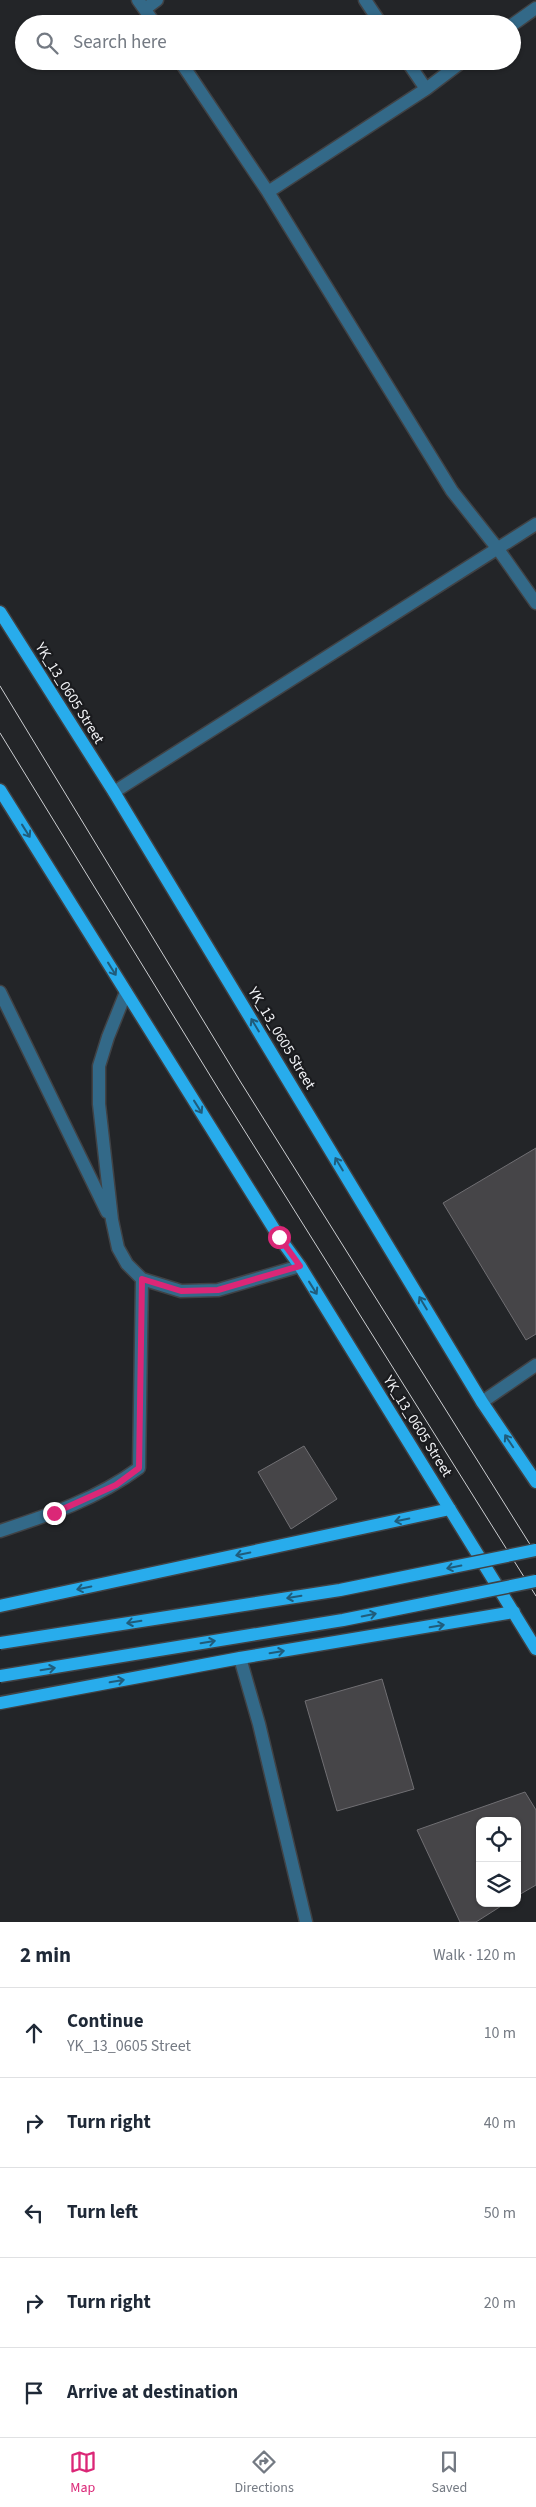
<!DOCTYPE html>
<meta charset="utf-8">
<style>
:root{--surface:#fff;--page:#f6f6f7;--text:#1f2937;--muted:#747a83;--line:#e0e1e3;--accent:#db2777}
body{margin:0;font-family:"Source Sans 3",sans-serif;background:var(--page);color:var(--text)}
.controls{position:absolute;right:15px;bottom:15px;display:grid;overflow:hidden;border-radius:10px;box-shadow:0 1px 4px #0004}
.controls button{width:45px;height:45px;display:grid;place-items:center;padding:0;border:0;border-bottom:1px solid var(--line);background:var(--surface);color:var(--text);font:25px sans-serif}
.stop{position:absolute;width:15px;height:15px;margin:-11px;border:4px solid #db2777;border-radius:50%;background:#fff}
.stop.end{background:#db2777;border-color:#fff;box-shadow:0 1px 5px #0008}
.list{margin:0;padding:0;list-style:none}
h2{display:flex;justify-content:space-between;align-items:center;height:65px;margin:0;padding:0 20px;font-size:21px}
h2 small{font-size:16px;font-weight:400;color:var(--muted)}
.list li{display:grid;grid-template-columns:32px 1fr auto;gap:15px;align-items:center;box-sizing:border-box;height:90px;padding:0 20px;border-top:1px solid var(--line)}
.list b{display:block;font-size:19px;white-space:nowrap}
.list p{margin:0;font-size:16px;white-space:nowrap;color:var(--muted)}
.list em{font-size:16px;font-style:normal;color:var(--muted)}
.icon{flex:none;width:28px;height:28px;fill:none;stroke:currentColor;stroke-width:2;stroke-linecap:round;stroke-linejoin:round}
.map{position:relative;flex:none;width:536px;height:1922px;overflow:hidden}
.search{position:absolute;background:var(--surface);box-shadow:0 1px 4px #0004;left:15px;right:15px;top:15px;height:55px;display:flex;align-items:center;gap:12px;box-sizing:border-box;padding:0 18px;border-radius:28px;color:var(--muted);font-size:19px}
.sheet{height:515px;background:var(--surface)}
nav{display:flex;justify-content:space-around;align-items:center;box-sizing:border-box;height:70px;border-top:1px solid var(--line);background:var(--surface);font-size:14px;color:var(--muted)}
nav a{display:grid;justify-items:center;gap:2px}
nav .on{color:var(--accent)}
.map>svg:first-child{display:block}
</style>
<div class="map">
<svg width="536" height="1922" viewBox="0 0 536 1922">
<rect width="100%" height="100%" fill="#232528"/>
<path fill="#464548" stroke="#706f73" d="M536 1148V1334L526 1340 443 1203Z
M304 1446 337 1499 291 1529 258 1472Z
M382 1679 414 1789 337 1811 305 1701Z
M525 1792 536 1810V1885L517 1896V1821H480V1903H506L476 1922H460L417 1830Z"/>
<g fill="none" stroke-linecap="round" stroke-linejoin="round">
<defs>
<path id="minor" d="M138 0 155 24
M365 0 381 24
M145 9 157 0
M512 25 536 8
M180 61 268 192 452 491 498 549 536 603
M407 61 426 89
M268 192 426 89 463 61
M114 792 536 524
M0 992 107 1212
M126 992 108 1037 99 1066V1104L112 1220 118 1248 127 1264 142 1279 181 1291 218 1290 300 1266
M482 1402 536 1365
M0 1531C49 1515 97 1499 139 1468L142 1279
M240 1658 259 1724 306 1922"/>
<path id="major" d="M0 612 114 792 482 1402 536 1482
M0 790 279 1237 300 1266 536 1649
M0 1606 450 1509
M0 1703 240 1658 514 1612"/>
</defs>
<use href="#minor" stroke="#404245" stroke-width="15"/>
<use href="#major" stroke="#404245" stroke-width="15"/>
<use href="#minor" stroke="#336988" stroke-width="12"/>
<use href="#major" stroke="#28acec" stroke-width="12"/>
<path stroke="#ccced1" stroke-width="1" d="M0 686 240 1081 536 1554
M0 733 219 1090 536 1596"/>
<defs>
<path id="major-bridge" d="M0 1643 340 1590 536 1550
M0 1676 343 1620 536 1581"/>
</defs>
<use href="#major-bridge" stroke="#404245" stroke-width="15" stroke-linecap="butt"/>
<use href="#major-bridge" stroke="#28acec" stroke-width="12"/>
</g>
<defs><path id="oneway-shaft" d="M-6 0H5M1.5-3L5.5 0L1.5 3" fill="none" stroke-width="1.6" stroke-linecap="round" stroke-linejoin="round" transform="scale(1.25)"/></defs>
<g stroke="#205c7b">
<use href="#oneway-shaft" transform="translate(26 831) rotate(58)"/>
<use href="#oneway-shaft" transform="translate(112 969) rotate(58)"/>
<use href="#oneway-shaft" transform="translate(255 1025) rotate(-121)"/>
<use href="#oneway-shaft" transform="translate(198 1107) rotate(58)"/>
<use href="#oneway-shaft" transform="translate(339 1164) rotate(-121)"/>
<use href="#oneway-shaft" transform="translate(313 1288) rotate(58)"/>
<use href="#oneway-shaft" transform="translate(423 1303) rotate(-121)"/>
<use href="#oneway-shaft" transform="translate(509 1441) rotate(-124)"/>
<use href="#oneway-shaft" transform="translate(402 1520) rotate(168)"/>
<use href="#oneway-shaft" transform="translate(243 1554) rotate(168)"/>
<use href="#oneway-shaft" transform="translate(454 1567) rotate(169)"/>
<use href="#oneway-shaft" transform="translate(84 1588) rotate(168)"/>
<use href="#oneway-shaft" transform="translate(294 1597) rotate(171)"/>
<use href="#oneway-shaft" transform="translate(369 1615) rotate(-11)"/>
<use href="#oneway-shaft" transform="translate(134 1622) rotate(171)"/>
<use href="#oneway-shaft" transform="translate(437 1626) rotate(-10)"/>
<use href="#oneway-shaft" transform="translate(208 1642) rotate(-9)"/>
<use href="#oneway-shaft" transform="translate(277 1652) rotate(-9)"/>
<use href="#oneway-shaft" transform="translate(48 1669) rotate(-9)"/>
<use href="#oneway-shaft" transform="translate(117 1681) rotate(-10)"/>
</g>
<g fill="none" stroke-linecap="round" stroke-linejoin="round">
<path stroke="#db2777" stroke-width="6" d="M54 1513 116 1485 139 1468 142 1279 181 1291 218 1290 300 1266 279 1237"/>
</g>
<g text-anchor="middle" stroke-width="4.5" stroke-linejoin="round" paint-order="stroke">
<g font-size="15" fill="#f2f3f6" stroke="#1a1b1e">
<text transform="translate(70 693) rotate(58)" y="5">YK_13_0605 Street</text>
<text transform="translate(282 1038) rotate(59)" y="5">YK_13_0605 Street</text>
<text transform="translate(418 1426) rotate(58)" y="5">YK_13_0605 Street</text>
</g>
</g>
</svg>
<div class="controls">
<button><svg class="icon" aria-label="locate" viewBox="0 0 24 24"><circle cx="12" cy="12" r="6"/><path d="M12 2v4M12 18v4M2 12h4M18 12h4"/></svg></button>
<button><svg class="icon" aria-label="layers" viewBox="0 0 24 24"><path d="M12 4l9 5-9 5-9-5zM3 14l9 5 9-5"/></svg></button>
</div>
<div class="stop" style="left:279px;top:1237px"></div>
<div class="stop end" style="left:54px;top:1513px"></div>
<div class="search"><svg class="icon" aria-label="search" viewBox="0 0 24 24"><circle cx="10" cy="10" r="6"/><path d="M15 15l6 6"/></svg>Search here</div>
</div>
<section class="sheet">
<h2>2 min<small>Walk · 120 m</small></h2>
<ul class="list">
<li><svg class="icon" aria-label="ahead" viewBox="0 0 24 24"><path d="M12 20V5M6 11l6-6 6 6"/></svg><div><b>Continue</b><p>YK_13_0605 Street</p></div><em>10 m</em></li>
<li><svg class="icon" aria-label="right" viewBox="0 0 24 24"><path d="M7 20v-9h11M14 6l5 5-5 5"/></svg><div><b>Turn right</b></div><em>40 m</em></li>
<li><svg class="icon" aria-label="left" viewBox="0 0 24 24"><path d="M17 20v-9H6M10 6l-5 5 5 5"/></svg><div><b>Turn left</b></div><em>50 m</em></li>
<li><svg class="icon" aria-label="right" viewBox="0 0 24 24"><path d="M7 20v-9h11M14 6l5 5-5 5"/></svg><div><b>Turn right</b></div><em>20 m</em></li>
<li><svg class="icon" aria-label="arrive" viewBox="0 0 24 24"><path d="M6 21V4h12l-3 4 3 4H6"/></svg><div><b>Arrive at destination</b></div></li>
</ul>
</section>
<nav>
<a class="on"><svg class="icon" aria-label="map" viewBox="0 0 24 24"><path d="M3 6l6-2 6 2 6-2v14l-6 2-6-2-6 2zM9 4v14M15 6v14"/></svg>Map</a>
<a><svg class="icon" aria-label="directions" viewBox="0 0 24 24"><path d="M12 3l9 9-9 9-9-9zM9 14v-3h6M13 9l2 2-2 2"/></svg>Directions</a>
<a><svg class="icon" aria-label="saved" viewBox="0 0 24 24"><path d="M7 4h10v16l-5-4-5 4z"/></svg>Saved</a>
</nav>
